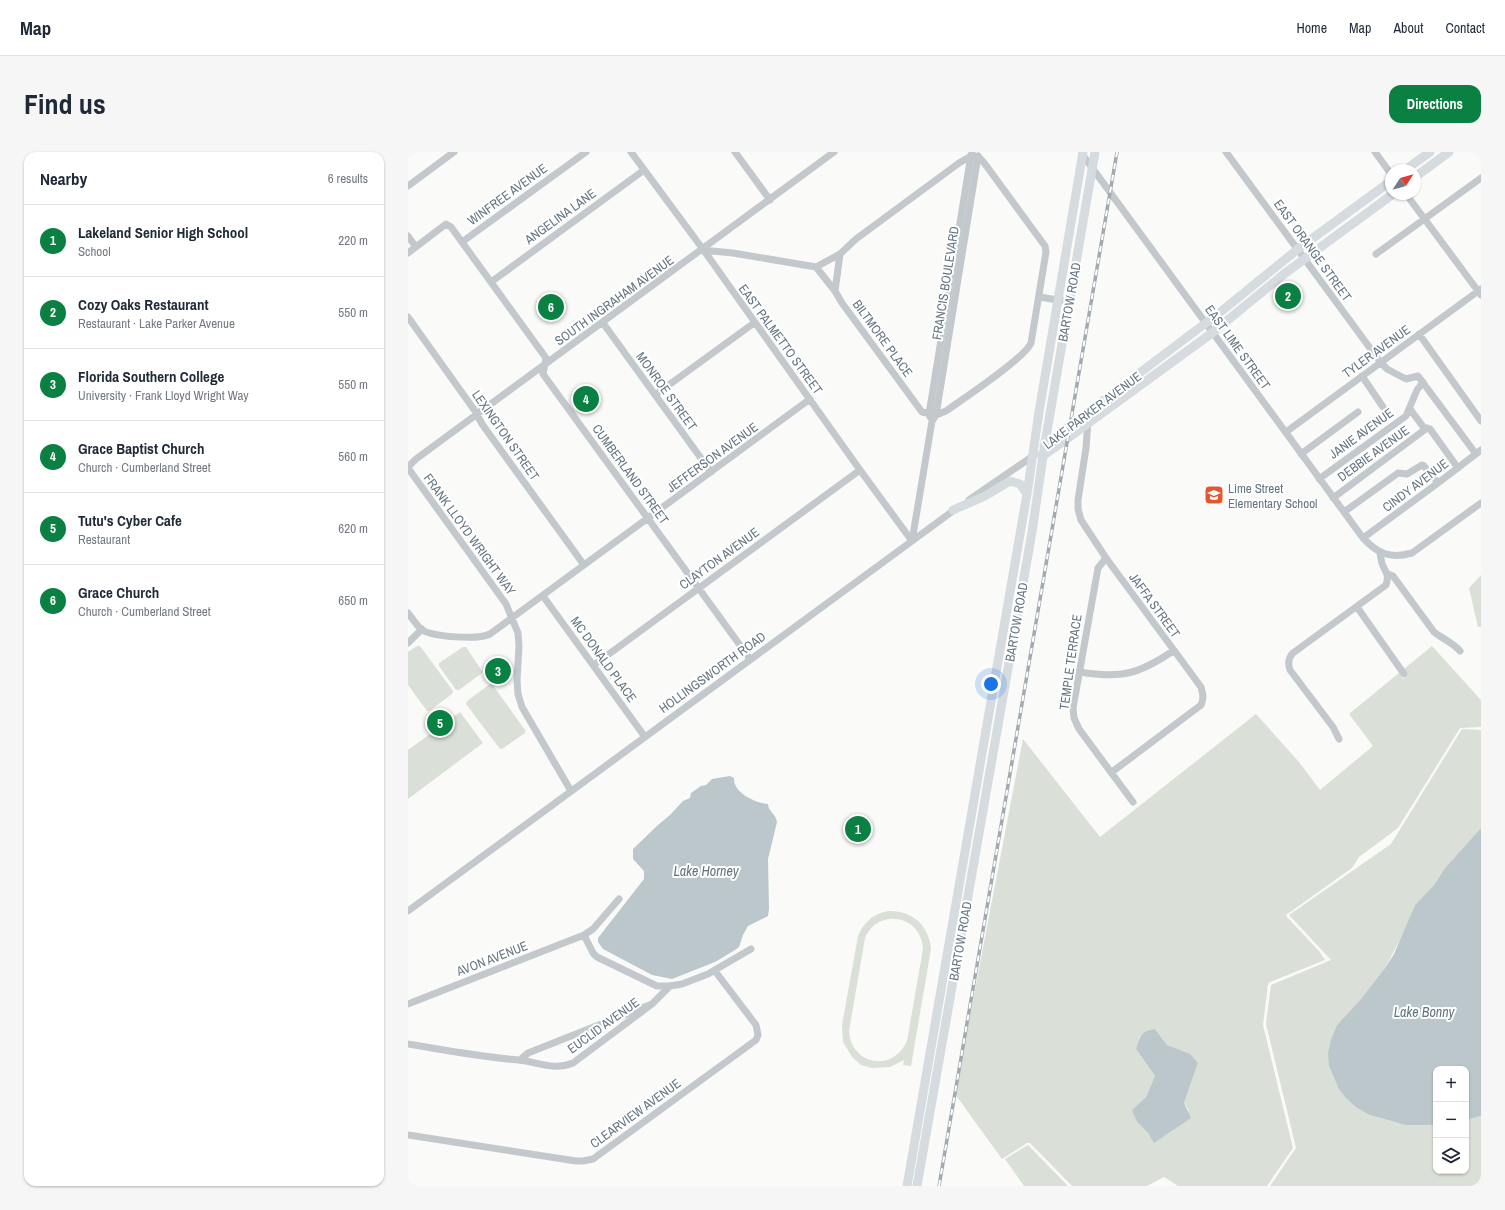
<!DOCTYPE html>
<meta charset="utf-8">
<style>
:root{--surface:#fff;--page:#f6f6f7;--text:#1f2937;--muted:#747a83;--line:#e0e1e3;--accent:#0b8043}
body{margin:0;font-family:"Archivo Narrow",sans-serif;background:var(--page);color:var(--text)}
.controls{position:absolute;right:12px;bottom:12px;display:grid;overflow:hidden;border-radius:8px;box-shadow:0 1px 3px #0004}
.controls button{width:36px;height:36px;display:grid;place-items:center;padding:0;border:0;border-bottom:1px solid var(--line);background:var(--surface);color:var(--text);font:20px sans-serif}
.compass{position:absolute;left:977px;top:12px;width:36px;height:36px;border-radius:50%;background:var(--surface);box-shadow:0 1px 3px #0004;rotate:54deg}
.you{position:absolute;left:583px;top:532px;width:14px;height:14px;margin:-10px;border:3px solid #fff;border-radius:50%;background:#1a73e8;box-shadow:0 0 0 6px #1a73e833}
.badge{display:grid;place-items:center;width:26px;height:26px;border-radius:50%;background:var(--accent);color:#fff;font-size:13px;font-weight:700}
.pin{position:absolute;translate:-50% -50%;border:2px solid #fff;box-shadow:0 1px 4px #0006}
.list{margin:0;padding:0;list-style:none}
h2{display:flex;justify-content:space-between;align-items:center;height:52px;margin:0;padding:0 16px;font-size:17px}
h2 small{font-size:13px;font-weight:400;color:var(--muted)}
.list li{display:grid;grid-template-columns:26px 1fr auto;gap:12px;align-items:center;box-sizing:border-box;height:72px;padding:0 16px;border-top:1px solid var(--line)}
.list b{display:block;font-size:15px;white-space:nowrap}
.list p{margin:0;font-size:13px;white-space:nowrap;color:var(--muted)}
.list em{font-size:13px;font-style:normal;color:var(--muted)}
.icon{flex:none;width:22px;height:22px;fill:none;stroke:currentColor;stroke-width:2;stroke-linecap:round;stroke-linejoin:round}
.map{position:relative;flex:none;width:1073px;height:1034px;overflow:hidden;border-radius:12px}
header{display:flex;align-items:center;gap:24px;box-sizing:border-box;height:56px;padding:0 20px;background:var(--surface);border-bottom:1px solid var(--line)}
header strong{font-size:19px}
nav{display:flex;gap:22px;margin-inline-start:auto;font-size:14px}
.intro{display:flex;align-items:center;justify-content:space-between;box-sizing:border-box;height:96px;padding:0 24px}
h1{margin:0;font-size:28px}
.button{padding:10px 18px;border-radius:12px;background:var(--accent);color:#fff;font-size:14px;font-weight:700}
main{display:flex;gap:24px;padding:0 24px}
aside{flex:1;background:var(--surface);border-radius:12px;box-shadow:0 1px 3px #0004}
.map>svg:first-child{display:block}
</style>
<header>
<strong>Map</strong>
<nav><a>Home</a><a>Map</a><a>About</a><a>Contact</a></nav>
</header>
<div class="intro"><h1>Find us</h1><a class="button">Directions</a></div>
<main>
<aside>
<h2>Nearby<small>6 results</small></h2>
<ul class="list">
<li><span class="badge">1</span><div><b>Lakeland Senior High School</b><p>School</p></div><em>220 m</em></li>
<li><span class="badge">2</span><div><b>Cozy Oaks Restaurant</b><p>Restaurant · Lake Parker Avenue</p></div><em>550 m</em></li>
<li><span class="badge">3</span><div><b>Florida Southern College</b><p>University · Frank Lloyd Wright Way</p></div><em>550 m</em></li>
<li><span class="badge">4</span><div><b>Grace Baptist Church</b><p>Church · Cumberland Street</p></div><em>560 m</em></li>
<li><span class="badge">5</span><div><b>Tutu's Cyber Cafe</b><p>Restaurant</p></div><em>620 m</em></li>
<li><span class="badge">6</span><div><b>Grace Church</b><p>Church · Cumberland Street</p></div><em>650 m</em></li>
</ul>
</aside>
<div class="map">
<svg width="1073" height="1034" viewBox="0 0 1073 1034">
<rect width="100%" height="100%" fill="#fafaf8"/>
<path fill="#dadfd7" fill-rule="evenodd" d="M1073 423V475H1070L1061 436Z
M9 494H12L45 539 44 542 21 559H19L0 533V500Z
M1024 494 1073 548V575L1052 576 990 676 951 705 944 716 878 763 879 765 911 799 917 808 862 830 860 832 855 873 885 996 859 1034H770L756 1025 739 1034H664L622 991H619L594 1007 547 942 615 587 692 685 848 562 891 610 912 638 965 594 941 562 991 521 995 527 1000 523 996 517ZM747 877 759 893 790 911 776 951 781 959 740 981 729 970 725 958 738 945 747 924 728 897 732 884Z
M55 495H58L74 519V521L51 538H48L31 514V511Z
M82 532H84L117 578V581L94 597H92L58 552 59 549Z
M52 560 75 591 0 647V598Z
M1054 577 1073 578V676L1037 716 1026 733 1007 753 995 782 977 816 952 848 929 873 949 956C974 969 1000 974 1028 973V1019H1058V968L1073 964V1034H862L888 996 858 872 863 833 923 808 881 763 983 692Z
M480 759C504 758 521 773 523 797L503 914 495 913 496 908 482 915 464 916 453 913 444 905 435 890 434 873 450 784C456 770 465 762 480 759ZM481 767C500 765 514 778 515 797L499 889C485 921 443 913 441 879L457 786C462 775 469 769 481 767Z
M620 993 660 1034H616L597 1007Z"/>
<path fill="#bbc7cb" d="M322 624 326 626C325 641 348 651 360 652 360 659 368 662 369 670L360 707 361 757 360 764 340 774 335 783 331 795 327 798 307 810 264 827 244 823 195 797 190 790V786L236 727V719L225 707V697L250 673 262 663 275 649 282 646 283 641 293 634 298 633 304 627Z
M1073 676V964L1058 968V917H1028V973H998L962 963 949 956 938 946 931 937 921 914 920 901 923 888 929 873 952 848 977 816 986 802 1007 753 1026 733 1037 716Z
M747 877 759 893 782 902 790 911 776 951 783 966 746 991 740 981 729 970 724 958 738 945 747 924 728 897C732 884 733 879 747 877Z"/>
<g fill="none" stroke-linecap="round" stroke-linejoin="round">
<path stroke="#c3c8cc" stroke-width="7" d="M223 0 297 100 452 318 504 389
M327 0 362 48
M818 0 973 211 979 217 998 227 1010 224 1068 302
M967 0 983 22
M674 2 955 386C970 402 982 407 1004 401L1073 351
M0 34 46 0
M998 42 1073 143
M0 84 8 95
M54 90 178 0
M294 98 325 101 408 115 427 139 434 151 514 260 528 263 538 259C555 247 617 206 623 191L638 100 637 94 577 12 570 4
M0 101 38 72 43 75 138 206 135 222 342 507
M968 102 1073 26
M408 115 432 102
M83 130 236 18
M427 139 432 102 448 87 551 11 565 3
M632 145 661 150
M0 165 67 259 74 272 176 413
M195 171 303 320
M1011 182 1073 269
M954 224 975 255
M247 243 346 171
M1002 257 1016 276 1022 277 1050 316
M522 265 521 262 563 3
M680 269 678 296 670 348V357L673 368 698 406 793 535C795 542 796 547 793 553L704 620
M878 280 1073 137
M893 302 950 260
M0 315 8 307 426 0
M0 316 98 452 110 481 111 494 109 528 110 542 114 555 163 639
M911 327 998 264 1009 238 1015 230
M925 346 1019 276
M561 348 625 304
M936 360 990 321 999 322 1014 313 1016 314 1030 331
M955 386 1030 331 1073 298
M504 389 524 269 528 263 570 4
M698 406 690 416 665 556 666 566 671 577 725 650
M980 422 985 424 1026 480C1035 487 1045 491 1052 499
M135 444 237 585
M949 455 996 522
M0 461C4 466 9 474 14 478 26 485 70 488 82 482L402 247
M0 491 14 477
M186 513 452 318
M672 520C713 527 731 522 765 499
M931 587 925 575 882 518C880 512 880 506 885 501L978 433C981 424 979 422 975 414 973 410 973 405 972 401
M211 747 185 777 176 783 185 801 189 805 249 834H262L274 832 300 822 343 797
M0 759 549 356
M0 852 176 783
M0 892C37 898 74 905 111 908 130 910 146 919 165 911L244 852
M112 908 120 901 244 852 262 834
M0 983 168 1009H175L185 1007 348 888 350 883 348 873 307 819"/>
<path stroke="#d6dbdf" stroke-width="9" d="M997 18 1022 0
M1007 25 1041 0
M636 293 815 158 890 97 983 29
M633 303H636L660 286 804 181 876 122 985 42
M545 358 577 344 602 329 612 332 619 342
M499 1034 619 342 631 260 675 0
M509 1034 624 380 637 291 687 0"/>
<defs>
<path id="rail" d="M531 1034 709 0"/>
</defs>
<use href="#rail" stroke="#a2aab0" stroke-width="3.5"/>
<use href="#rail" stroke="#fff" stroke-width="2" stroke-dasharray="6" stroke-linecap="butt"/>
</g>
<defs>
<symbol id="school-square" viewBox="-11 -11 22 22"><rect x="-9" y="-9" width="18" height="18" rx="4" fill="#e4572e" stroke="#fff"/><path d="M0-5L7-2L0 1L-7-2ZM-4 1L0 2.5L4 1V4Q0 6-4 4Z" fill="#fff"/></symbol>
</defs>
<g fill-rule="evenodd">
<use href="#school-square" x="795" y="332" width="22" height="22"/>
</g>
<g text-anchor="middle" stroke-width="4" stroke-linejoin="round" paint-order="stroke">
<g font-size="13" fill="#657683" stroke="#fff">
<text transform="translate(99 42) rotate(-36)" y="5">WINFREE AVENUE</text>
<text transform="translate(152 64) rotate(-36)" y="5">ANGELINA LANE</text>
<text transform="translate(905 98) rotate(54)" y="5">EAST ORANGE STREET</text>
<text transform="translate(537 131) rotate(-81)" y="5">FRANCIS BOULEVARD</text>
<text transform="translate(206 148) rotate(-36)" y="5">SOUTH INGRAHAM AVENUE</text>
<text transform="translate(661 150) rotate(-80)" y="5">BARTOW ROAD</text>
<text transform="translate(475 186) rotate(54)" y="5">BILTMORE PLACE</text>
<text transform="translate(373 187) rotate(54)" y="5">EAST PALMETTO STREET</text>
<text transform="translate(830 195) rotate(54)" y="5">EAST LIME STREET</text>
<text transform="translate(968 199) rotate(-36)" y="5">TYLER AVENUE</text>
<text transform="translate(259 239) rotate(54)" y="5">MONROE STREET</text>
<text transform="translate(684 258) rotate(-37)" y="5">LAKE PARKER AVENUE</text>
<text transform="translate(953 281) rotate(-36)" y="5">JANIE AVENUE</text>
<text transform="translate(98 283) rotate(55)" y="5">LEXINGTON STREET</text>
<text transform="translate(965 301) rotate(-36)" y="5">DEBBIE AVENUE</text>
<text transform="translate(304 305) rotate(-36)" y="5">JEFFERSON AVENUE</text>
<text transform="translate(223 322) rotate(54)" y="5">CUMBERLAND STREET</text>
<text transform="translate(1007 333) rotate(-37)" y="5">CINDY AVENUE</text>
<text transform="translate(62 382) rotate(54)" y="5">FRANK LLOYD WRIGHT WAY</text>
<text transform="translate(311 406) rotate(-36)" y="5">CLAYTON AVENUE</text>
<text transform="translate(747 453) rotate(54)" y="5">JAFFA STREET</text>
<text transform="translate(608 470) rotate(-80)" y="5">BARTOW ROAD</text>
<text transform="translate(196 507) rotate(54)" y="5">MC DONALD PLACE</text>
<text transform="translate(662 510) rotate(-82)" y="5">TEMPLE TERRACE</text>
<text transform="translate(304 520) rotate(-36)" y="5">HOLLINGSWORTH ROAD</text>
<text transform="translate(552 789) rotate(-80)" y="5">BARTOW ROAD</text>
<text transform="translate(84 806) rotate(-21)" y="5">AVON AVENUE</text>
<text transform="translate(195 873) rotate(-36)" y="5">EUCLID AVENUE</text>
<text transform="translate(227 961) rotate(-36)" y="5">CLEARVIEW AVENUE</text>
</g>
<g font-size="13" fill="#657683" stroke="#fff" text-anchor="start">
<text x="820" y="341">Lime Street<tspan x="820" dy="15">Elementary School</tspan></text>
</g>
<g font-size="14" font-style="italic" fill="#60757c" stroke="#fff">
<text x="298" y="724">Lake Horney</text>
<text x="1016" y="865">Lake Bonny</text>
</g>
</g>
</svg>
<div class="controls">
<button>+</button>
<button>−</button>
<button><svg class="icon" aria-label="layers" viewBox="0 0 24 24"><path d="M12 4l9 5-9 5-9-5zM3 14l9 5 9-5"/></svg></button>
</div>
<svg class="compass" viewBox="-18 -18 36 36"><path d="M0-13l5 13h-10z" fill="#e53935"/><path d="M0 13l5-13h-10z" fill="#747a83"/></svg>
<div class="you"></div>
<div class="pin badge" style="left:450px;top:677px">1</div>
<div class="pin badge" style="left:880px;top:144px">2</div>
<div class="pin badge" style="left:90px;top:519px">3</div>
<div class="pin badge" style="left:178px;top:247px">4</div>
<div class="pin badge" style="left:32px;top:571px">5</div>
<div class="pin badge" style="left:143px;top:155px">6</div>
</div>
</main>
